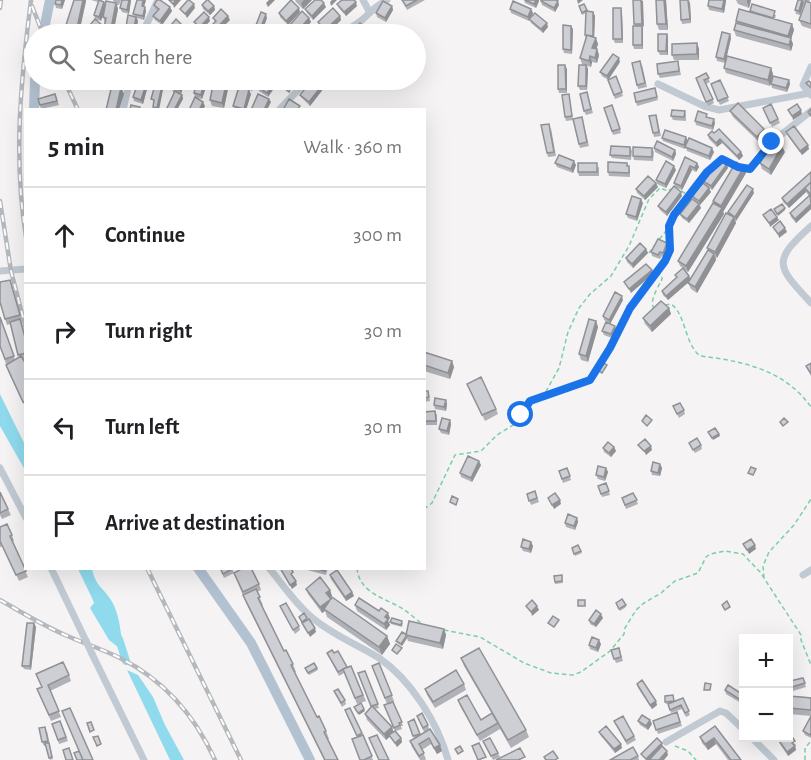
<!DOCTYPE html>
<meta charset="utf-8">
<style>
:root{--surface:#fff;--page:#f2f2f2;--text:#202124;--muted:#757577;--line:#e0e0e0}
body{margin:0;font-family:"Alegreya Sans",sans-serif;background:var(--page);color:var(--text)}
.controls{position:absolute;right:18px;bottom:18px;display:grid;overflow:hidden;border-radius:0px;box-shadow:0 6px 24px #0002}
.controls button{width:54px;height:54px;display:grid;place-items:center;padding:0;border:0;border-bottom:2px solid var(--line);background:var(--surface);color:var(--text);font:30px sans-serif}
.stop{position:absolute;width:18px;height:18px;margin:-14px;border:4px solid #1a73e8;border-radius:50%;background:#fff}
.stop.end{background:#1a73e8;border-color:#fff;box-shadow:0 2px 6px #0008}
.list{margin:0;padding:0;list-style:none}
h2{display:flex;justify-content:space-between;align-items:center;height:78px;margin:0;padding:0 24px;font-size:26px}
h2 small{font-size:20px;font-weight:400;color:var(--muted)}
.list li{display:grid;grid-template-columns:39px 1fr auto;gap:18px;align-items:center;box-sizing:border-box;height:96px;padding:0 24px;border-top:2px solid var(--line)}
.list b{display:block;font-size:22px;white-space:nowrap}
.list em{font-size:20px;font-style:normal;color:var(--muted)}
.icon{flex:none;width:33px;height:33px;fill:none;stroke:currentColor;stroke-width:2;stroke-linecap:round;stroke-linejoin:round}
.map{position:relative;flex:none;width:811px;height:760px;overflow:hidden}
.search{position:absolute;background:var(--surface);box-shadow:0 6px 24px #0002;left:24px;top:24px;width:402px;height:66px;display:flex;align-items:center;gap:15px;box-sizing:border-box;padding:0 21px;border-radius:33px;color:var(--muted);font-size:22px}
.panel{position:absolute;background:var(--surface);box-shadow:0 6px 24px #0002;left:24px;top:108px;width:402px;height:462px;border-radius:0px}
.map>svg:first-child{display:block}
</style>
<div class="map">
<svg width="811" height="760" viewBox="0 0 811 760">
<rect width="100%" height="100%" fill="#f5f3f3"/>
<path fill="#90daee" d="M0 394 25 445V470L0 426Z
M78 569H92C96 587 103 587 111 600 120 614 121 635 123 651L109 640 90 608 94 603 92 598Z
M127 670 138 675 153 697 165 725 184 760H170Z"/>
<g fill="none" stroke-linecap="round" stroke-linejoin="round">
<path stroke="#90daee" stroke-width="8" d="M119 639 126 661"/>
<path stroke="#7ad0a6" stroke-width="1.5" stroke-dasharray="4.5 3" stroke-linecap="butt" d="M721 160 735 166
M681 191 688 195
M659 239C667 232 669 224 674 215 684 196 701 177 717 163
M649 253 654 246
M665 305 671 304C686 314 684 343 700 356 743 361 785 370 811 407
M654 309C649 300 658 288 662 279V276L657 273
M545 395 590 380 610 348 629 308 665 261 670 250 669 226
M424 509 432 503 455 455 481 451 497 435 518 422 530 401 544 395 559 368 568 332 579 308 590 294 611 276 629 246 649 199 660 188 668 191 671 189
M357 568C359 593 385 598 403 609 409 613 416 619 422 624
M764 578 763 566 769 552 794 525 811 499
M444 630 480 637 524 663 551 673 573 675 581 672 610 651 624 634 625 628 636 610 644 603 661 593 675 581 698 573 706 557 710 554 725 551 743 554 760 572 801 635V640L811 665
M675 746 688 751 696 760
M805 760V748L811 741"/>
<path stroke="#c1cad2" stroke-width="7" d="M363 0 369 11
M142 34 158 0
M344 34C349 27 357 25 363 19 373 10 374 7 387 0
M811 67 803 85 811 95
M658 84 704 106 719 110 810 93
M123 110 130 80
M279 110 301 87 313 80
M750 169 772 142 811 111
M811 226C771 262 777 266 811 303
M0 271 26 269
M0 468 26 518
M51 568 86 641
M269 568C284 586 297 606 315 620 335 636 358 645 379 658 411 680 438 723 448 760
M803 575 811 570
M92 654 144 760
M752 738 774 760
M666 742 720 711 726 713 744 730"/>
<path stroke="#b3c2d1" stroke-width="10" d="M43 34 50 0
M34 110 35 80
M198 568 251 643 310 760"/>
<defs>
<path id="rail" d="M32 6 43 34
M0 8 1 0
M64 80 78 110
M0 201 11 271 26 329
M26 237C13 157 21 79 31 0
M147 568 241 760
M0 600C21 612 42 625 65 635 83 643 102 649 120 658 164 680 195 716 215 760"/>
</defs>
<use href="#rail" stroke="#b5b8bd" stroke-width="4.5"/>
<use href="#rail" stroke="#fff" stroke-width="2" stroke-dasharray="7" stroke-linecap="butt"/>
<path stroke="#c1cad2" stroke-width="7" d="M86 641 92 654"/>
</g>
<path fill="#b0b2b7" d="M56 0H65L62 9 56 8 55 4Z
M91 0H99L105 4 114 3 113 0H121L119 5H117L118 9 113 34H104L105 23 103 17 104 12 101 21 95 19 94 15 98 2Z
M131 0 129 14 122 12 120 8Z
M146 0 144 7 146 11 144 20 137 18 138 21 135 34H125V33L134 16 133 14Z
M295 0H312L303 9 296 2Z
M402 0H425L407 10Z
M524 0H539V1L536 8 525 3Z
M656 0H666L668 30H659L657 24Z
M709 0H726L724 13 709 10 708 6Z
M736 0H751L749 8 738 4Z
M798 0H810L809 2 811 3V29L802 26 799 20 805 4 804 3 800 15 796 14 795 10Z
M86 1 79 33 69 31 66 25Z
M541 1 559 5 555 12 542 5Z
M643 1V49H634L633 45 635 26 634 24Z
M690 3 691 23 682 24 681 20Z
M337 4 357 6 346 16 339 8Z
M584 4 587 12H593L595 16 594 38 598 44 596 49H597L599 55 597 63 592 62 591 67 587 66 588 69 587 90H580L578 86 584 65 582 64 580 58 586 39 585 35 586 13 582 15 579 6Z
M154 5 170 7 172 11 162 25 155 20 153 16 158 11 155 9Z
M202 5 214 6 215 10 210 15 203 9Z
M392 6 393 10 386 22 377 17 376 13Z
M326 7 313 20 307 13 305 9Z
M621 8 622 12 623 43H615L613 39Z
M510 9H531L533 13 531 17 548 27 543 33 531 23 530 20 529 21 511 13Z
M300 12 288 25 280 17 279 13Z
M750 12 776 15 775 19 792 24 794 30 791 39 793 44 791 51 736 36 734 30 737 23 736 21Z
M340 16 341 20 327 34 320 26 318 22Z
M267 18 262 31 258 29 256 25Z
M309 18 311 22 300 34H295L290 30 289 26Z
M573 29 572 54 564 53 563 49Z
M667 34 668 38V55H660L658 51Z
M730 34 731 38 727 56 771 68 773 74 770 86 726 73 724 68 725 63 717 61 716 57Z
M697 43 699 49V60H674L672 55Z
M678 61 681 75 660 78 658 74Z
M620 62 609 79 616 76 623 96 615 99 608 80 602 76 600 72Z
M642 65 647 87 638 89 637 85Z
M567 69V93H559L558 89Z
M706 73 710 82 706 84 714 103 708 106 696 78Z
M101 80 100 88 88 86 87 82Z
M125 80 123 89H122L124 94 114 86 113 83Z
M142 80H152L150 84 142 82Z
M185 80 181 94 179 93 182 95 183 99 173 92 172 88Z
M200 80H210V82H201Z
M214 80H227L229 84 224 108 212 106 210 100Z
M239 80H255L257 83 252 91 240 84Z
M263 80 268 97 259 91 258 87Z
M720 80 729 101 720 105 711 84Z
M789 80 790 84 787 92 772 88 771 84Z
M146 85 147 89 143 104 134 101 133 97Z
M206 87 202 99 195 97 194 93Z
M324 88 310 106 302 98 300 95Z
M656 92 658 100 637 106 634 93Z
M55 94 59 105 41 109 38 99Z
M251 94 246 110H235L233 106Z
M569 94 573 119 583 121 589 146 580 148 573 120 566 121 565 117Z
M588 96 593 113 586 115 584 111Z
M771 104 780 123 772 127 765 112Z
M612 105 621 133 613 135 604 108Z
M685 111 686 115V121L673 120 671 116Z
M730 111 766 135 759 142 733 117Z
M708 117 715 123 713 130 696 125 695 121Z
M657 119 661 136 654 137 653 133Z
M551 128 556 156 548 157 547 153Z
M786 132 809 149 802 155 788 136Z
M714 133 741 152 743 156 739 160 722 143 717 147 709 139 708 135Z
M662 138 714 152 710 160 687 151 686 147 685 149 663 141Z
M630 147 632 151 631 160 612 158 610 155Z
M652 148 654 152 653 161 634 160 633 156Z
M654 148 675 150 676 154 673 161 655 152Z
M785 152 771 175 762 169 760 163Z
M685 157 697 163 699 167 696 172 692 170 682 190 675 187 674 183Z
M555 163 576 165 573 173 557 167Z
M627 163 630 170V177L609 176 608 172Z
M599 167V176H579L578 172Z
M728 168 712 190 708 187 711 192 700 205 699 204 701 208 689 223 682 218 680 214 693 200 692 196 705 185 703 181Z
M676 170 666 188 657 184 656 180Z
M746 173 723 212 724 214 688 272 684 269 691 279 708 250 707 248 729 214 728 212 754 193 736 221 735 220 736 223 717 258 716 257V260L697 293 691 289 688 283 690 281 668 300 663 295 662 291 676 278 675 275 683 268 680 266 678 261 714 204 713 201Z
M811 173V209L796 223 791 217 790 213 809 196 806 192 789 208 783 202 782 198Z
M658 187 645 200 637 193 636 189Z
M682 196 667 216 660 210 658 206Z
M643 203 637 221 628 218 626 214Z
M669 247 664 257 662 256 660 259 652 256 651 252Z
M646 249 648 253 633 268 627 262 626 258Z
M10 280 22 321H21L26 338V359L23 360 26 364V409L9 373 0 346V317L15 360 19 357 10 324 7 325 5 319Z
M623 300 610 324 604 320 603 316Z
M669 308 671 314 652 332 645 324 643 318Z
M596 321 598 327 588 362 581 360 579 354Z
M615 326 616 330 612 338 604 335 602 331Z
M424 352 452 361 454 367 450 379 424 371Z
M467 384 496 409 498 414 485 421Z
M424 391H428L430 401 424 402Z
M446 400 447 404 446 411 435 409 434 405Z
M673 406 684 410 685 414 679 418Z
M435 411 437 415V425H425V430H424V412Z
M450 420 451 424 449 435 441 433 439 429Z
M689 443 701 445 702 449 695 453Z
M614 447 616 451 611 457 604 452 603 448Z
M660 464 662 468 660 476 652 475 651 471Z
M481 465 472 482 461 477 460 473Z
M567 468 571 480 563 483 559 471Z
M606 468 608 472 605 481 598 479 596 475Z
M606 483 610 495 602 497 598 486Z
M535 491 539 502 531 505 527 494Z
M0 492 11 515 2 519 0 515Z
M633 493 638 504 626 509 622 498Z
M577 518 578 522 575 530 566 527 565 523Z
M0 527 12 535 14 541 12 542 28 577 19 581 3 546 0 547Z
M531 542 533 546 531 553 523 551 521 547Z
M578 545 582 553 575 556 572 548Z
M220 568H232L234 573 224 578Z
M306 568H328L326 575 307 570Z
M234 573 259 584 261 590 257 592 263 605 262 606 284 651 293 664 296 672H294L317 717 326 731 329 739H328L338 760H324L246 603Z
M330 575 352 592 354 596 346 601 331 579Z
M562 577 563 583 555 584V582Z
M306 589 330 590 332 596 330 597 387 636 390 644 382 655 327 617 325 611 322 613 308 594Z
M622 599 626 607 620 611 616 603Z
M355 605 390 618 388 621 390 625 386 630 357 611Z
M280 606 299 626 300 630 295 634Z
M603 618 596 627 590 624 589 620Z
M390 622 403 623 402 627 391 624Z
M36 627 31 670 24 669 22 666Z
M444 629 446 635 443 649 408 641 407 638 402 646 397 643 396 641 406 635Z
M601 644 598 652 590 649 589 645Z
M619 648 623 661 616 663 611 650Z
M327 653H334L347 667 351 666 366 701 357 704 344 673 339 676Z
M461 658 526 730 529 737 511 748 500 729 480 741 460 706 458 700 481 720 492 714 464 666Z
M379 663 394 701 393 702 403 726H401L402 729 396 731 401 738 402 742 397 747 390 736 386 740 367 720 365 714 371 707 358 673 365 671 379 708 375 709 392 727 393 732 395 731 384 705 387 704 372 666Z
M305 668H317L318 670 309 675Z
M69 675 71 681 50 691 61 717 51 721 37 689Z
M803 678 806 687 793 691 790 681Z
M464 684 466 690 435 708 427 695 425 689Z
M637 684 657 705 652 709 638 688Z
M725 690 742 694 744 699 741 703 726 694Z
M334 691 345 700 346 704 342 707Z
M673 695 674 702 683 698 690 715 686 717 682 709 671 713 668 704 671 703 666 704 665 702Z
M789 696 811 697V716L789 714Z
M677 712 682 726 658 734 653 721Z
M346 714 362 733 373 760H360L357 737Z
M417 716 428 725 429 729 424 732Z
M811 716V738L805 735 803 731Z
M414 719 420 735 440 745 442 751 437 754 431 744 422 750 426 759 425 760H420L412 747 410 741 414 738 408 722Z
M60 721 68 741 59 744 52 724Z
M614 721 634 736 636 740 627 745Z
M638 721 652 724 648 730 640 725Z
M715 726 741 760H728L716 744 708 750 702 743 700 737Z
M47 731 53 759 50 760 46 746H44L42 742Z
M599 732 622 748 615 753 601 736Z
M776 738H789L796 745 795 746 796 750 788 756Z
M483 741 498 753 500 757 493 760Z
M638 756 639 760H610Z"/>
<path fill="#909195" d="M62 0H65L62 9 61 5Z
M83 0H86V1L79 33 77 28Z
M129 0H131L129 14 127 10Z
M143 0H146L143 10 142 6Z
M176 0H181L174 8 173 4Z
M269 0H275L268 7 266 3Z
M304 0H312L303 9 301 3Z
M332 0H337L331 6 330 2Z
M536 0H539V1L536 8 534 4Z
M577 0H583L578 4Z
M641 0 643 1 644 27 642 24Z
M664 0H666L668 30 666 24Z
M689 0 690 3 691 23 690 19Z
M724 0H726V1L724 13 722 9Z
M747 0H751L749 8 747 2Z
M802 0 804 3 800 15 799 11Z
M558 1 559 5 555 12 554 8Z
M104 2 106 6 101 21 99 17Z
M356 2 357 6 346 16 344 12Z
M116 3 118 9 113 34H110Z
M324 3 326 7 313 20 312 16Z
M194 4 195 8 187 18 185 14Z
M214 6 215 10 210 15 208 11Z
M392 6 393 10 386 22 385 18Z
M145 7 146 11 144 20 143 16Z
M170 7 172 11 162 25 160 21Z
M299 8 300 12 288 25 286 21Z
M621 8 622 12 623 43 622 39Z
M531 9 533 13 529 21 528 17Z
M593 12 595 16 594 40 593 36Z
M266 14 267 18 262 31 261 27Z
M228 16 230 20 216 34H211Z
M340 16 341 20 327 34 325 30Z
M136 17 138 21 135 34H133Z
M209 17 210 21 201 31 200 27Z
M309 18 311 22 300 34H297L296 33Z
M547 23 548 27 543 33 541 29Z
M181 24 183 28 177 34H172Z
M792 24 794 30 791 39 793 44 791 51 789 45 790 41 788 36Z
M102 25 104 29 99 34H95Z
M571 26 573 29 572 54 571 50Z
M642 26 643 30V49L642 45Z
M667 34 668 38V55L666 51Z
M730 34 731 38 725 63 724 59Z
M596 38 598 44 595 54 592 48Z
M697 43 699 49V60L697 54Z
M597 49 599 55 597 63 595 58Z
M590 56 592 62 591 67 589 61Z
M619 58 620 62 608 80 607 76Z
M565 65 567 69V93L566 89Z
M586 65 588 69 587 90 586 86Z
M771 68 773 74 770 86 768 80Z
M123 80H125L123 89 121 85Z
M183 80H185L181 94 180 90Z
M227 80 229 84 224 108 222 103Z
M253 80H255L257 83 252 91 250 85Z
M276 80H280L268 97 267 93Z
M789 80 790 84 787 92 786 88Z
M204 83 206 87 202 99 201 95Z
M323 84 324 88 310 106 309 102Z
M146 85 147 89 143 104 141 100Z
M162 86 163 90 159 110H158L157 108Z
M121 88 124 94 119 110H116Z
M249 90 251 94 246 110H244Z
M182 95 183 99 177 110H174Z
M269 99 271 102 267 110H264Z
M203 102 205 106 203 110H199Z
M801 110 802 114 793 120 792 116Z
M714 119 715 123 713 130 712 126Z
M764 129 766 135 759 142 757 137Z
M686 137 688 141 685 149 684 145Z
M720 139 722 143 717 147 716 143Z
M808 145 809 149 802 155 800 151Z
M782 146 785 152 771 175 769 169Z
M712 148 714 152 710 160 709 156Z
M675 150 676 154 673 161 672 157Z
M741 152 743 156 739 160 737 156Z
M574 161 576 165 573 173 571 169Z
M697 163 699 167 696 172 695 168Z
M727 164 728 168 712 190 711 186Z
M674 166 676 170 666 188 665 184Z
M690 166 692 170 682 190 681 186Z
M744 167 746 173 723 212 721 206Z
M656 183 658 187 645 200 644 196Z
M709 188 711 192 700 205 699 201Z
M805 188 806 192 789 208 787 204Z
M753 189 754 193 736 221 735 217Z
M681 192 682 196 667 216 666 212Z
M641 199 643 203 637 221 636 217Z
M699 204 701 208 689 223 687 219Z
M811 204V209L796 223 795 219Z
M722 208 724 214 688 272 686 266Z
M785 208V210L778 216 777 214Z
M734 217 736 223 717 258 715 252Z
M777 217 779 220 770 227 769 223Z
M785 228 787 232 779 238 778 234Z
M667 243 669 247 664 257 663 253Z
M646 249 648 253 633 268 632 264Z
M714 254 716 260 697 293 695 287Z
M652 270 653 274 631 293 629 289Z
M689 276 691 280 668 300 666 296Z
M622 296 623 300 610 324 609 320Z
M669 308 671 314 652 332 650 326Z
M596 321 598 327 588 362 586 356Z
M615 326 616 330 612 338 611 334Z
M452 361 454 367 450 379 448 373Z
M446 400 447 404 446 411 444 407Z
M450 420 451 424 449 435 447 431Z
M719 434 720 436 713 440 712 438Z
M651 446 652 450 646 455 644 451Z
M614 447 616 451 611 457 609 453Z
M479 461 481 465 472 482 471 478Z
M660 464 662 468 660 476 658 473Z
M606 468 608 472 605 481 604 477Z
M560 500 561 504 554 509 552 505Z
M577 518 578 522 575 530 574 526Z
M531 542 533 546 531 553 529 549Z
M755 545 756 549 749 554 747 550Z
M296 581 297 585 292 589 290 585Z
M330 590 332 596 328 599 326 593Z
M352 592 354 596 346 601 345 597Z
M331 599 324 609 325 611 322 613 320 607Z
M537 606 539 610 532 616 531 612Z
M388 613 390 618 388 621 390 625 386 630 384 624 385 617Z
M601 614 603 618 596 627 594 624Z
M34 623 36 627 31 670 30 666Z
M315 628 316 632 310 637 308 633Z
M444 629 446 635 443 649 440 643Z
M387 636 390 644 382 655 379 647Z
M406 636 407 638 402 646 401 644Z
M599 640 601 644 598 652 596 648Z
M742 694 744 699 741 703 739 699Z
M656 701 657 705 652 709 650 705Z
M364 709 365 711 359 715 358 713Z
M650 720 652 724 648 730 646 726Z
M392 727 394 733 386 740 384 734Z
M401 738 402 742 397 747 395 743Z
M714 738 716 744 708 750 705 744Z
M662 743 663 747 650 760H646V759Z
M621 744 622 748 615 753 614 749Z
M440 745 442 751 437 754 434 748Z
M795 746 796 750 788 756 787 752Z
M667 751 668 755 664 760H659Z"/>
<path fill="#cdcfd5" stroke="#909195" stroke-width="1.5" d="M56 0H62L61 5 55 4Z
M74 0H83L77 28 66 25Z
M99 0 104 2 99 17 94 15Z
M122 0H129L127 10 120 8Z
M137 0H143L142 6 145 7 143 16 133 14Z
M157 0H160L170 7 160 21 153 16 159 9 154 5Z
M169 0H176L173 4Z
M188 0H189L194 4 185 14 180 9Z
M207 0H208L214 6 208 11 202 5Z
M291 0 299 8 286 21 279 13Z
M315 0H321L324 3 312 16 305 9Z
M342 0H354L356 2 344 12 337 4Z
M402 0H417L406 6Z
M525 0H536L534 4Z
M541 0H556L558 1 554 8 541 1Z
M633 0H641L642 24H634Z
M656 0H664L666 24H657Z
M680 0H688L690 19 681 20Z
M709 0H724L722 9 708 6Z
M798 0H802L799 11 795 10Z
M106 1 116 3 110 34 103 33 106 18 103 17Z
M383 1 392 6 385 18 376 13Z
M513 1 531 9 528 17 510 9Z
M806 1 811 3V24L799 20Z
M584 4 587 10 582 13 579 6Z
M752 4 775 11 773 18 750 11Z
M333 8 340 16 325 30 318 22Z
M613 8H621L622 39H613Z
M221 9 228 16 211 34H208L205 32 216 21 213 18Z
M739 9 792 24 788 36 736 21Z
M302 11 309 18 296 33 289 26Z
M586 11 593 12V36L585 35Z
M204 12 209 17 200 27 194 22Z
M261 12 266 14 261 27 256 25Z
M535 13 547 23 541 29 529 19Z
M128 15 136 17 133 34 125 33Z
M95 19 102 25 95 34H87L84 32Z
M176 19 181 24 172 34H169L166 31Z
M360 23 368 30 365 34H351Z
M736 23 791 38 789 45 734 30Z
M278 25 284 26 283 34H277Z
M316 25 324 32 322 34H306Z
M563 25 571 26V50L563 49Z
M238 26 253 34H238L234 31Z
M633 26H642V45H633Z
M722 32 730 34 724 59 716 57Z
M658 34H667L666 51H658Z
M587 35 596 38 592 48 597 49 595 58 590 56 589 61 580 58Z
M697 43V54L672 55V44Z
M613 54 619 58 607 76 600 72Z
M727 56 771 68 768 80 724 68Z
M640 61 645 83 637 85 632 63Z
M678 61 679 71 658 74 657 64Z
M558 65H565L566 89H558Z
M579 65H586V86H578Z
M706 73 709 78 704 80 713 99 706 102 696 78Z
M616 76 622 92 614 95 608 80Z
M773 76 789 80 786 88 771 84Z
M87 80H99L98 84 87 82Z
M114 80H123L121 85 113 83Z
M174 80H183L180 90 172 88Z
M214 80H227L222 103 210 100Z
M240 80H253L250 85Z
M263 80H276L267 93 258 87Z
M312 80H317L323 84 309 102 300 95Z
M720 80 728 97 718 101 711 84Z
M197 81 204 83 201 95 194 93Z
M809 81 811 83V88L806 83Z
M138 83 146 85 141 100 133 97Z
M284 83 291 88 289 92 282 86Z
M112 85 121 88 116 110H106Z
M155 85 162 86 157 108 153 107 154 100 151 99Z
M239 87 249 90 244 109 233 106Z
M655 88 657 97 636 102 634 93Z
M175 91 182 95 174 110H166Z
M587 92 591 109 584 111 580 94Z
M55 94 57 101 40 105 38 99Z
M258 94 269 99 264 110H251Z
M569 94 572 116 565 117 562 95Z
M195 97 203 102 199 110H189Z
M289 99 300 106 297 110H283Z
M738 103 764 129 757 137 730 111Z
M771 104 778 119 770 123 763 108Z
M797 104 801 110 792 116 788 110Z
M131 105 140 107V110H130Z
M612 105 620 129 612 131 604 108Z
M811 109V116L808 112Z
M672 110 685 111 684 117 671 116Z
M698 111 707 114 706 117 714 119 712 126 695 121Z
M656 115 659 132 653 133 649 116Z
M582 117 587 142 579 144 573 119Z
M549 124 554 152 547 153 541 125Z
M794 126 808 145 800 151 786 132Z
M719 129 741 152 737 156 720 139 716 143 708 135 712 131 714 133Z
M665 130 686 137 684 145 662 138Z
M689 138 712 148 709 156 685 147Z
M773 140 782 146 769 169 760 163Z
M657 141 675 150 672 157 654 148Z
M611 146 630 147V156L610 155Z
M633 147 652 148V157L633 156Z
M559 155 574 161 571 169 555 163Z
M685 157 697 163 695 168 690 166 681 186 674 183Z
M720 159 727 164 711 186 703 181Z
M666 161 674 166 665 184 656 180Z
M608 162 627 163V166H629V173L608 172Z
M736 162 744 167 721 206 713 201Z
M578 163H597V172H578Z
M811 172V182L787 204 782 198Z
M648 176 656 183 644 196 636 189Z
M811 182V195L805 188Z
M703 183 709 188 699 201 692 196Z
M747 185 753 189 735 217 728 212Z
M674 186 681 192 666 212 658 206Z
M810 195 811 204 795 219 790 213Z
M632 196 641 199 636 217 626 214Z
M692 199 699 204 687 219 680 214Z
M713 203 722 208 686 266 678 261Z
M782 204 785 208 777 214 774 209Z
M771 209 777 217 769 223 763 215Z
M726 213 734 217 715 252 707 248Z
M780 221 785 228 778 234 773 227Z
M658 239 667 243 663 253 660 252 658 255 651 252Z
M640 243 646 249 632 264 626 258Z
M708 250 714 254 695 287 688 283Z
M646 264 652 270 629 289 624 282Z
M683 268 689 276 666 296 662 291 677 277 675 275Z
M10 280 20 315 5 319 0 302V282Z
M615 292 622 296 609 320 603 316Z
M661 301 669 308 650 326 643 318Z
M0 317 14 356 5 359 0 346Z
M20 319 26 341V353L18 355 10 322Z
M589 319 596 321 586 356 579 354Z
M606 322 615 326 611 334 602 331Z
M424 352 452 361 448 373 424 365Z
M21 356 26 364V401L23 402 6 365Z
M602 362 607 365 602 373 597 370Z
M811 363V374L806 366Z
M481 377 496 409 482 415 467 384Z
M424 391H428L429 397 424 398Z
M435 398 446 400 444 407 434 405Z
M680 403 684 410 677 414 673 406Z
M435 411 436 421H424V412Z
M646 415 652 420 647 426 642 421Z
M442 418 450 420 447 431 439 429Z
M784 418 788 422 783 426 780 422Z
M715 428 719 434 712 438 708 432Z
M697 438 701 445 693 450 689 443Z
M645 439 651 446 644 451 638 445Z
M608 442 614 447 609 453 603 448Z
M468 456 479 461 471 478 460 473Z
M653 462 660 464 658 473 651 471Z
M598 466 606 468 604 477 596 475Z
M751 467 756 469 753 475 748 473Z
M567 468 570 476 562 479 559 471Z
M606 483 609 491 601 494 598 486Z
M535 491 537 498 529 501 527 494Z
M0 492 8 509 0 513Z
M555 493 560 500 552 505 548 498Z
M633 493 637 500 625 505 622 498Z
M452 496 458 499 456 505 450 502Z
M568 514 577 518 574 526 565 523Z
M7 524 12 535 10 536 26 571 16 575 0 541V527Z
M523 539 531 542 529 549 521 547Z
M751 539 755 545 747 550 743 544Z
M578 545 581 551 574 554 572 548Z
M220 568H232V569L223 574Z
M243 568H251L259 584 243 592 234 573Z
M280 568H286V569L291 568 293 572 291 574 296 581 290 585Z
M314 568H325V571Z
M337 570 352 592 345 597 330 575Z
M562 575V581L555 582 554 576Z
M320 577 330 590 326 593 331 599 320 607 306 589Z
M256 589 260 597 258 598 284 651 286 650 293 664 291 665 317 717 319 716 326 731 324 732 338 760H325L243 595Z
M332 597 387 636 379 647 324 609Z
M359 598 379 611 381 608 388 613 385 617 388 619 384 624 355 605Z
M622 599 626 605 619 609 616 603Z
M532 600 537 606 531 612 526 606Z
M578 600H585V606H578Z
M727 601 730 607 725 610 722 605Z
M286 603 299 626 293 630 280 606Z
M596 610 601 614 594 624 589 620Z
M304 613 307 618 302 622 299 617Z
M553 616 559 620 554 627 548 623Z
M392 618 402 621 401 625 390 622Z
M309 619 315 628 308 633 302 623Z
M409 621 444 629 440 643 406 635Z
M27 623H34L30 666H22Z
M402 632 407 635 401 644 396 641Z
M592 637 599 640 596 648 589 645Z
M396 644 402 648 397 654 392 650Z
M479 648 526 730 508 740 461 658Z
M619 648 621 657 614 659 611 650Z
M332 650 334 653 338 651 347 667 338 672 327 653Z
M63 662 69 675 48 685 59 711 49 715 37 689 42 687 36 674Z
M314 663 317 668 308 673 305 668Z
M379 663 392 695 385 698 372 666Z
M351 666 363 695 355 698 343 669Z
M456 670 464 684 433 702 425 689Z
M365 671 378 704 371 706 358 673Z
M803 678 805 683 792 687 790 681Z
M642 680 656 701 650 705 637 684Z
M705 683 711 684 710 690H704Z
M728 685 742 694 739 699 725 690Z
M338 689 345 700 341 703 334 691Z
M467 695 481 720 492 713 498 723 477 735 458 700Z
M673 695 674 701 665 702V696Z
M789 696 811 698V710L789 708Z
M683 698 689 711 685 713 681 705 670 710 668 704Z
M393 702 402 722 399 723 400 725 394 728 384 705Z
M361 703 364 709 358 713 354 707Z
M372 706 392 727 384 734 365 714Z
M70 708 93 760H83L62 711Z
M350 708 362 733 357 736 345 710Z
M677 712 680 722 656 730 653 721Z
M422 713 428 725 423 728 417 716Z
M642 715 650 720 646 726 638 721Z
M623 716 634 736 626 741 614 721Z
M811 716V733L810 735 803 731Z
M414 719 420 734 413 736 408 722Z
M60 721 66 737 58 740 52 724Z
M91 722 94 730 90 732 87 723Z
M606 726 621 744 614 749 599 732Z
M715 726 741 760H731L714 738 705 744 700 737Z
M45 727 48 741 42 742 39 728Z
M430 729 440 745 434 748 429 738 419 744 424 753 419 756 410 741Z
M395 731 401 738 395 743 389 735Z
M789 732 795 741 792 743 795 746 787 752 777 738H789Z
M363 735 372 756 364 760H360L352 739Z
M377 735 389 760H379L369 738Z
M98 736 101 744 97 746 93 737Z
M490 738 498 753 491 756 483 741Z
M657 738 662 743 646 759 641 754Z
M45 743H49L52 757 49 758Z
M479 743 486 757 478 760 472 746Z
M460 746 463 751 458 754 455 749Z
M662 746 667 751 659 760H651L650 759Z
M633 747 638 756 630 760H610Z
M69 748 73 760H66L63 750Z
M520 748 525 757 518 760H496Z
M79 751 83 760H77L74 753Z
M553 751 558 758 555 760H546L544 757Z"/>
<g fill="none" stroke-linecap="round" stroke-linejoin="round">
<path stroke="#1a73e8" stroke-width="8" d="M521 415 530 401 590 380 610 348 630 308 665 261 670 250 669 226 674 215 707 172 722 159 738 167 750 169 772 142"/>
</g>
</svg>
<div class="controls">
<button>+</button>
<button>−</button>
</div>
<div class="stop" style="left:521px;top:415px"></div>
<div class="stop end" style="left:772px;top:142px"></div>
<div class="search"><svg class="icon" aria-label="search" viewBox="0 0 24 24"><circle cx="10" cy="10" r="6"/><path d="M15 15l6 6"/></svg>Search here</div>
<section class="panel">
<h2>5 min<small>Walk · 360 m</small></h2>
<ul class="list">
<li><svg class="icon" aria-label="ahead" viewBox="0 0 24 24"><path d="M12 20V5M6 11l6-6 6 6"/></svg><div><b>Continue</b></div><em>300 m</em></li>
<li><svg class="icon" aria-label="right" viewBox="0 0 24 24"><path d="M7 20v-9h11M14 6l5 5-5 5"/></svg><div><b>Turn right</b></div><em>30 m</em></li>
<li><svg class="icon" aria-label="left" viewBox="0 0 24 24"><path d="M17 20v-9H6M10 6l-5 5 5 5"/></svg><div><b>Turn left</b></div><em>30 m</em></li>
<li><svg class="icon" aria-label="arrive" viewBox="0 0 24 24"><path d="M6 21V4h12l-3 4 3 4H6"/></svg><div><b>Arrive at destination</b></div></li>
</ul>
</section>
</div>
